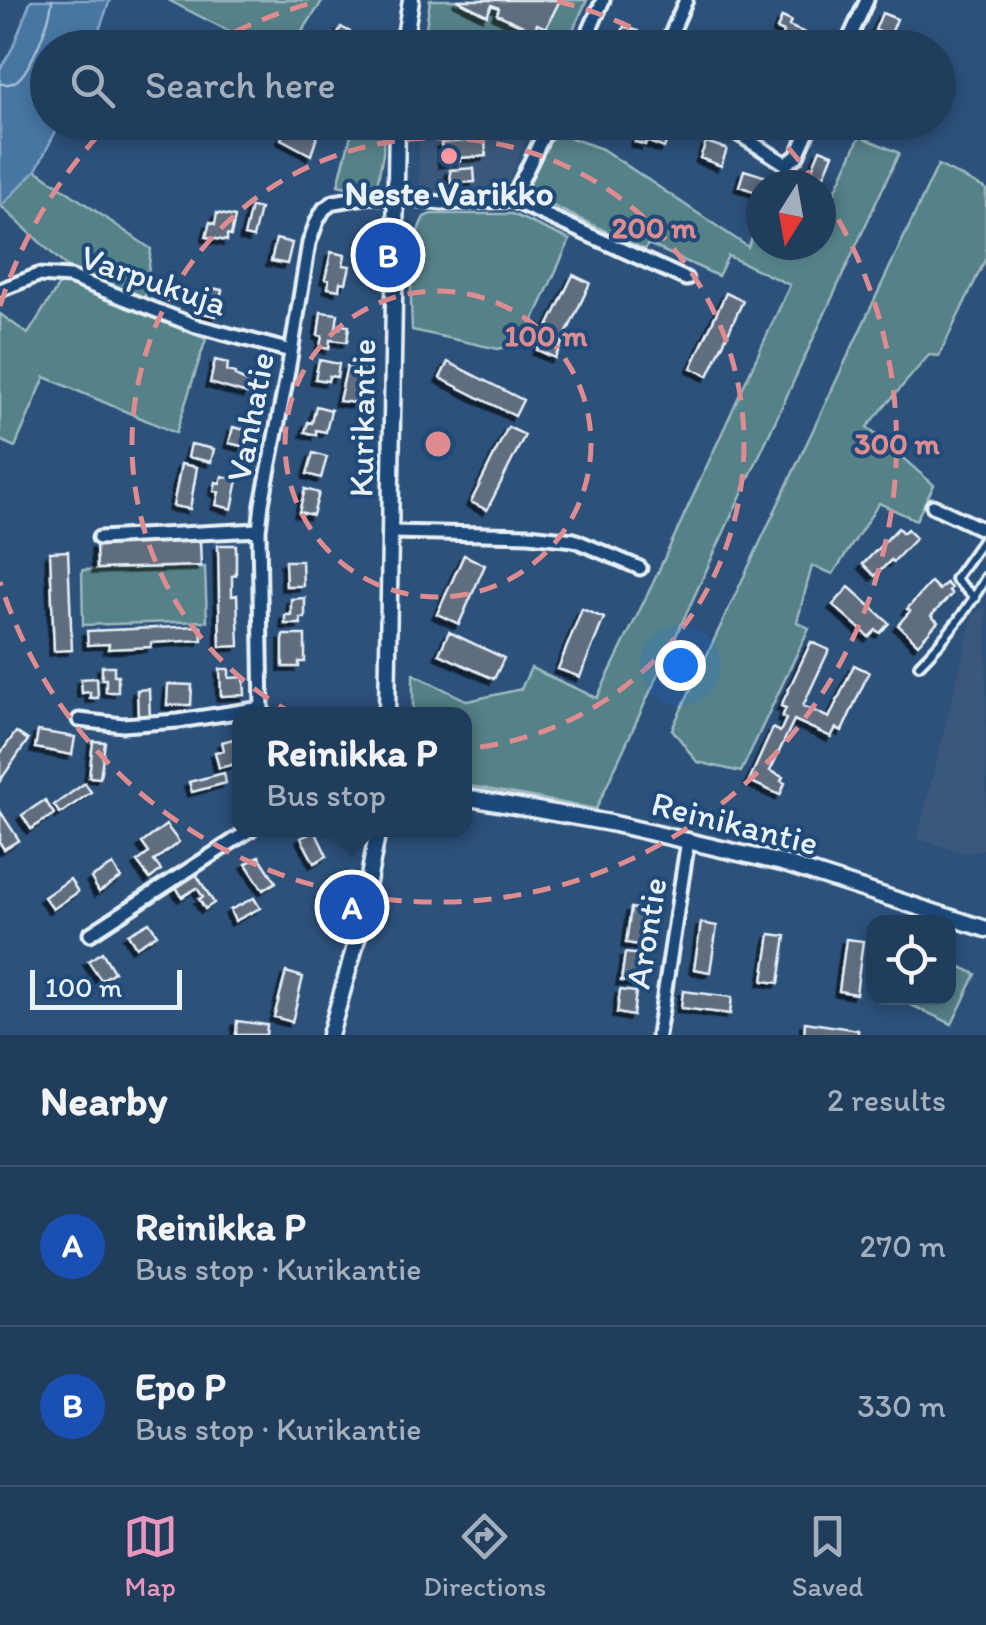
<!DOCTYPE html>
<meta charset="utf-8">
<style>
:root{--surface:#213d5c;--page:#2d4865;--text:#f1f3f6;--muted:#a2aebb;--line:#3e5672;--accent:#e797bd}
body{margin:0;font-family:Itim,sans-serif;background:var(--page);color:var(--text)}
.controls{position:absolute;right:30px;bottom:30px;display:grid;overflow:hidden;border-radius:20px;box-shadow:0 5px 15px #0003}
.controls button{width:90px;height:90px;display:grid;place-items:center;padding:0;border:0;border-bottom:2px solid var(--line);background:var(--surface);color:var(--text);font:50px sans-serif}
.compass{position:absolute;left:746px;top:170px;width:90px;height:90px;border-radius:50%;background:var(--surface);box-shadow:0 5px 15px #0003;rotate:191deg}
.scale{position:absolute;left:30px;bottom:25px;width:152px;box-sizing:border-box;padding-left:10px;border:5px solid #e8f1f8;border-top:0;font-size:28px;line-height:35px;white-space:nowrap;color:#e8f1f8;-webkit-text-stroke:8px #1f4a7a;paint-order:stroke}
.you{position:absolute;left:680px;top:665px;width:35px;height:35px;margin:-25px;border:8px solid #fff;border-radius:50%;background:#1a73e8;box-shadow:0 0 0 15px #1a73e833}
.badge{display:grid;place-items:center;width:65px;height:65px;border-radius:50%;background:var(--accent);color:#fff;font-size:32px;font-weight:700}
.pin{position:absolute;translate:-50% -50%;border:5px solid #fff;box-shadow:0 2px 10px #0006}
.popup{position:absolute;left:232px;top:707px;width:240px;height:130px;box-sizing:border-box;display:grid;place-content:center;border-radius:20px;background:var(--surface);filter:drop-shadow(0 2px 8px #0005);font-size:32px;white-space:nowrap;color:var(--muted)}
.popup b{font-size:38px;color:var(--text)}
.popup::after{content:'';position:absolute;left:50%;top:100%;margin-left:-20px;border:20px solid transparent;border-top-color:var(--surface)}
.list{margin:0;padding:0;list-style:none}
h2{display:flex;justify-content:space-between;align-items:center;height:130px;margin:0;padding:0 40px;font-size:42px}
h2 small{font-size:32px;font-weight:400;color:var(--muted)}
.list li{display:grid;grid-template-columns:65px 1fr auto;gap:30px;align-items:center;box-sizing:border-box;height:160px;padding:0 40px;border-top:2px solid var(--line)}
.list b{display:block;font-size:38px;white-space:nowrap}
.list p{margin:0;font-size:32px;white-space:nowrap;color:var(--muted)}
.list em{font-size:32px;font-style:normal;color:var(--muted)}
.icon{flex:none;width:55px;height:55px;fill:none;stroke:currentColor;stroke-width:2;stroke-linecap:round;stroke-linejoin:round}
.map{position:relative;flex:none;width:986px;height:1035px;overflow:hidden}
.search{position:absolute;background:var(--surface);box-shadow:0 5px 15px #0003;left:30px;right:30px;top:30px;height:110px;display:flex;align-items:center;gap:25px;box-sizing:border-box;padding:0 35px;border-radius:55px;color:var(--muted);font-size:38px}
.sheet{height:450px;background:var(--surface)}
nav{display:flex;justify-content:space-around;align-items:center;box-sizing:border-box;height:140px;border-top:2px solid var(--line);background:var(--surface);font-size:28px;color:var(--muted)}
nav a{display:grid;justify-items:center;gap:5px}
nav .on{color:var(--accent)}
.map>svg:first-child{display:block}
</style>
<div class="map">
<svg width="986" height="1035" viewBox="0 0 986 1035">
<defs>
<filter id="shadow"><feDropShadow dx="-4.5" dy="4.5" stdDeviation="0" flood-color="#0009"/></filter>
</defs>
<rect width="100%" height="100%" fill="#2c517b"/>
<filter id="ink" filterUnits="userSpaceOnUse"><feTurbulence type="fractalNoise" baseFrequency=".01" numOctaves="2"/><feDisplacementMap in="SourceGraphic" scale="20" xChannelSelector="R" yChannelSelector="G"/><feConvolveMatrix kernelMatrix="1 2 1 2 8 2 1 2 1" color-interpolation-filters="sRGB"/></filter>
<g filter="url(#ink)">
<path fill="#3b597c" d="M418 123H486L526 137 508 183 495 190 440 196 420 190Z
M986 605V848L968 854 917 839 973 616Z"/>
<path fill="#558188" stroke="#9eb9c0" stroke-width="2.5" d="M168 0H323L292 47H260Z
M430 0H587L565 47 423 48Z
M354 123H384L383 154 377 185 355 189 338 185Z
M554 132 602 149 748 247 761 219V245H821V189L834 194 860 136 899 153 596 809 465 785 464 714H413V674L468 701 521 689 531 668 597 698 653 583 790 285 728 256 718 276 648 244 645 250 523 192Z
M938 165 986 189V258L939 356 929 355 867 427 934 485 916 520 879 503 833 574 812 566 797 622 809 628 741 772 697 762 672 729Z
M36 170 151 249 143 314 206 339 176 433 45 377 15 447 0 440V314L28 334 69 269 1 206Z
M431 214H512L570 240 523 343 498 349 412 330C411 295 407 248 424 217Z
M205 567 207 621 83 625 82 570Z
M949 961 976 974 952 1024 900 1000 901 998H948Z"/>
<path fill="#4776a3" stroke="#87a7c5" stroke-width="2.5" d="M31 0H110L93 47 48 48V122L60 123 36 170 0 207V69L12 49Z"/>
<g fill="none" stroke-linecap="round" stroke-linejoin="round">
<path stroke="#a8c0d6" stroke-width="2.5" d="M0 84C7 84 9 85 16 81 31 71 51 18 52 0"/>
</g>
<path fill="#5f6d7f" stroke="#e8f1f8" stroke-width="2.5" filter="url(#shadow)" d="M457 0H560L546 28 537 24 534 31 497 14 499 8 492 5 487 15Z
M882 13 897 19 890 36 875 30Z
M782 17 791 21 789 26 805 33 799 47 781 40 784 32 777 29Z
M624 26 638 31 635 47 630 45 628 48 616 46Z
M341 27 358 36 352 48H326L332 35 336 37Z
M290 122 318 134 311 155 281 139Z
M654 122 669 125 667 131 670 132 664 148 646 141 645 145 635 142 642 124 652 128Z
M485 139 486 156 460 158V161L443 163 441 143Z
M706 142 727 149 721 166 700 158Z
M820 149 833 154 824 176 811 171Z
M474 168 475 182 451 183 450 170Z
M744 170 767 177 765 185H761V194L739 186Z
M251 207 260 209 253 238 244 236Z
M217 213 235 217 231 236 227 235V241L206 237 210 222 215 224Z
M276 239 292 243 287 264 271 261Z
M331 252 345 255 343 265 350 266 346 283 340 282 339 290 328 288 329 280 325 279Z
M573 275 590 283 555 358 537 350Z
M207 287 222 290 216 316 202 313Z
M726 293 743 301 708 376 691 368Z
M321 312 338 314 336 328H340V325L349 326 347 342 330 340 329 349 320 347 322 336 318 335Z
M215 360 228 363 227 371 235 373V376L250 383 247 394 210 383Z
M319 360 339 364 337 377 329 376 328 381 315 379Z
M448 362 523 400 515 416 440 378Z
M347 366 362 368 356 403 339 401Z
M316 406 331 410 326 432 316 430V435L305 432 308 422 312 423Z
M233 427 253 432 249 448 229 443Z
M508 427 525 435 487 510 471 502Z
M191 444 214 449 211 462 188 457Z
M313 453 327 457 321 478 307 474Z
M181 464 197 467 190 509 173 506Z
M222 476 238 480 232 509 216 505 219 492 214 491 216 482 220 483Z
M305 489 319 493 313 515 299 512Z
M898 528 903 533 907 529 916 538 893 562 891 560 875 576 863 564Z
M200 541 201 566 97 569 96 545Z
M218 545H236V575L232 576V596L237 595 239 646 220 647Z
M68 551 72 650 54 651 50 552Z
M464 555 485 565 459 624 437 614Z
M285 561H302L303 586H286Z
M931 582 939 590 946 583 951 588 949 591 952 594 931 616 938 622 918 644 898 625 910 611 907 609Z
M849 587 889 623 880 633 876 630 869 637 833 605Z
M305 598V618H300L301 624H285V615H291V599Z
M582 609 604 618 580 677 558 669Z
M201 626 202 640 151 643V647L108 649 109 644 88 645 87 631Z
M449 632 504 658 494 679 439 654Z
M283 635H305V662H299V667H283Z
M811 642 829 650 803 706 829 718 854 665 869 672 842 731 836 728 831 737 794 720 770 771 783 777 781 781 785 783 780 795 749 781 773 728 780 732 786 719 782 717 786 708 781 706Z
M102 666H114V675H118V692H106V679H102Z
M220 669H229V678L244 677 245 695 221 696Z
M97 678 98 698H90V692L82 693 81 679Z
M168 684 192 685 191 705H167Z
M149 689 150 719H138L137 690Z
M38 731 75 737 72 755 35 748Z
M16 732 28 740 0 781V754Z
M233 739 239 763 219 768 215 752 224 750 222 742Z
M93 741 105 742 100 778 89 777Z
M224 773 226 783 192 792 189 782Z
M85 783 91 792 60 814 54 805Z
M45 800 54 814 31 829 22 815Z
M0 811 19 840 4 849 0 843Z
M166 825 179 842 154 861 161 870 150 879 137 862 149 853 142 843Z
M315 831 327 856 314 863 301 838Z
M259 856 276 882 263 890 246 864Z
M113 865 121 878 99 892 91 878Z
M196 874 214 903 205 909 199 899 203 897 197 888 182 897 176 887Z
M70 879 78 892 53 909 44 897Z
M254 898 260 908 235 921 230 910Z
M631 908 649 911 645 946 626 943Z
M149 922 157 934 136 947 128 934Z
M701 923 717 926 710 972 694 969Z
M770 934 786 936 779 983 763 981Z
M846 939 863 941 856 994 839 991Z
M102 952 114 972 101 980 88 961Z
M625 953 643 955 639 983 621 981Z
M286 972 303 977 292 1022 274 1017Z
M620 990 636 992 633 1016 617 1013Z
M683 991 732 997 730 1014 681 1008Z
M237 1021 267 1025 266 1035H236Z
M805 1022 858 1030V1035H804Z"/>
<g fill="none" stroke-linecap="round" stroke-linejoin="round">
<defs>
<path id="service" d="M975 598 955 579 986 535
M919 665C946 638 968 610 986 577"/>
<path id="minor" d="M582 48 603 0
M665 48 686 0
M845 48 867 0
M719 122 786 164 797 156 812 122
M512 200 550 122
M0 290 38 275 70 277 196 326 291 351
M933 506 986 531
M390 532 529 535 574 540 640 568
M99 538 259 530
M262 714 259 530 262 504 288 371 309 243 317 221 324 209 334 202 371 196 442 203 512 200 686 279
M79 720 123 725 178 721 262 708
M90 934 250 830
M658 1035 688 840"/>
<path id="tertiary" d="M403 48 411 0
M387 714 397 122
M464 797 610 823 782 863 986 929
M330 1035 357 939 378 830"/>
</defs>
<use href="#service" stroke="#e8f1f8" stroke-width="14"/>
<use href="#minor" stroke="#e8f1f8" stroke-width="19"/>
<use href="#tertiary" stroke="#e8f1f8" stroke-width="21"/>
<use href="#service" stroke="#1f4a7a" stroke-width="6"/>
<use href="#minor" stroke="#1f4a7a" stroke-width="11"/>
<use href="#tertiary" stroke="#1f4a7a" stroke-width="14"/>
</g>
</g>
<g fill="none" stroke="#df8c90" stroke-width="5" stroke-dasharray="18 12">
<circle cx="438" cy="444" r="153"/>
<circle cx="438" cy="444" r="306"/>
<path d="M0 306A459 459 0 0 1 108 125M208 46A459 459 0 0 1 319 1M557 1A459 459 0 0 1 668 46M768 125A459 459 0 0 1 816 184M823 194A459 459 0 1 1 0 582"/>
</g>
<circle fill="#ff9aa2" stroke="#1f4a7a" stroke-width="4" cx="449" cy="156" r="10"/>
<g text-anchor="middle" stroke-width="8" stroke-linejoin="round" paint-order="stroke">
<g font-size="35" font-weight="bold" fill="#e8f1f8" stroke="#1f4a7a">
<text x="449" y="205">Neste Varikko</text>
</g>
<g font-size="35" fill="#e8f1f8" stroke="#1f4a7a">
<text transform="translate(154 280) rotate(19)" y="12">Varpukuja</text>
<text transform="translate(250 417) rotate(-79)" y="12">Vanhatie</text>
<text transform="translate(362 418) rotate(-89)" y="12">Kurikantie</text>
<text transform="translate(735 823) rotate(14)" y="12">Reinikantie</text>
<text transform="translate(646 933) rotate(-81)" y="12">Arontie</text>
</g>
</g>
<circle cx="438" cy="444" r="15" fill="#df8c90" stroke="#1f4a7a" stroke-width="5"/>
<g font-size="30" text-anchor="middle" font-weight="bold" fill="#df8c90" stroke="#1f4a7a" stroke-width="8" stroke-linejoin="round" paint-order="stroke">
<text x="654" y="238">200 m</text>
<text x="546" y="346">100 m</text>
<text x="897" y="454">300 m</text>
</g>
</svg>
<div class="controls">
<button><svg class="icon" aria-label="locate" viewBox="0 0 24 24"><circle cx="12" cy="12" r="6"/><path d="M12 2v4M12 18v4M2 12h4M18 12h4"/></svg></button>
</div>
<svg class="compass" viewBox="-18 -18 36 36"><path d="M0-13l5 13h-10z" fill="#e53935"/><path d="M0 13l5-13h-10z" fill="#a2aebb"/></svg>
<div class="scale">100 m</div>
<div class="you"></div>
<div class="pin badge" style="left:352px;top:907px;background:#1a4fb4">A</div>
<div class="popup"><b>Reinikka P</b>Bus stop</div>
<div class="pin badge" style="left:388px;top:255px;background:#1a4fb4">B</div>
<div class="search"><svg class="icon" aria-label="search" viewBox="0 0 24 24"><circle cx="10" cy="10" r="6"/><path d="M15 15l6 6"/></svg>Search here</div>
</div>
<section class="sheet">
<h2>Nearby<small>2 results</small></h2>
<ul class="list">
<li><span class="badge" style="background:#1a4fb4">A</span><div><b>Reinikka P</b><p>Bus stop · Kurikantie</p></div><em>270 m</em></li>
<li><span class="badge" style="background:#1a4fb4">B</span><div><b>Epo P</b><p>Bus stop · Kurikantie</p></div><em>330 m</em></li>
</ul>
</section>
<nav>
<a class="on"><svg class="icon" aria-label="map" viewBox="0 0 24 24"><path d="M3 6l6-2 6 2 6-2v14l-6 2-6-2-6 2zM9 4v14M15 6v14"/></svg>Map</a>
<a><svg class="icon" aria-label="directions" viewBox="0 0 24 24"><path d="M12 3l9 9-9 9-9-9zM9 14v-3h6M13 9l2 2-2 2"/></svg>Directions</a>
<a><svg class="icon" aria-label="saved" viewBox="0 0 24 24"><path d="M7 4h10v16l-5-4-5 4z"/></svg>Saved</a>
</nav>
